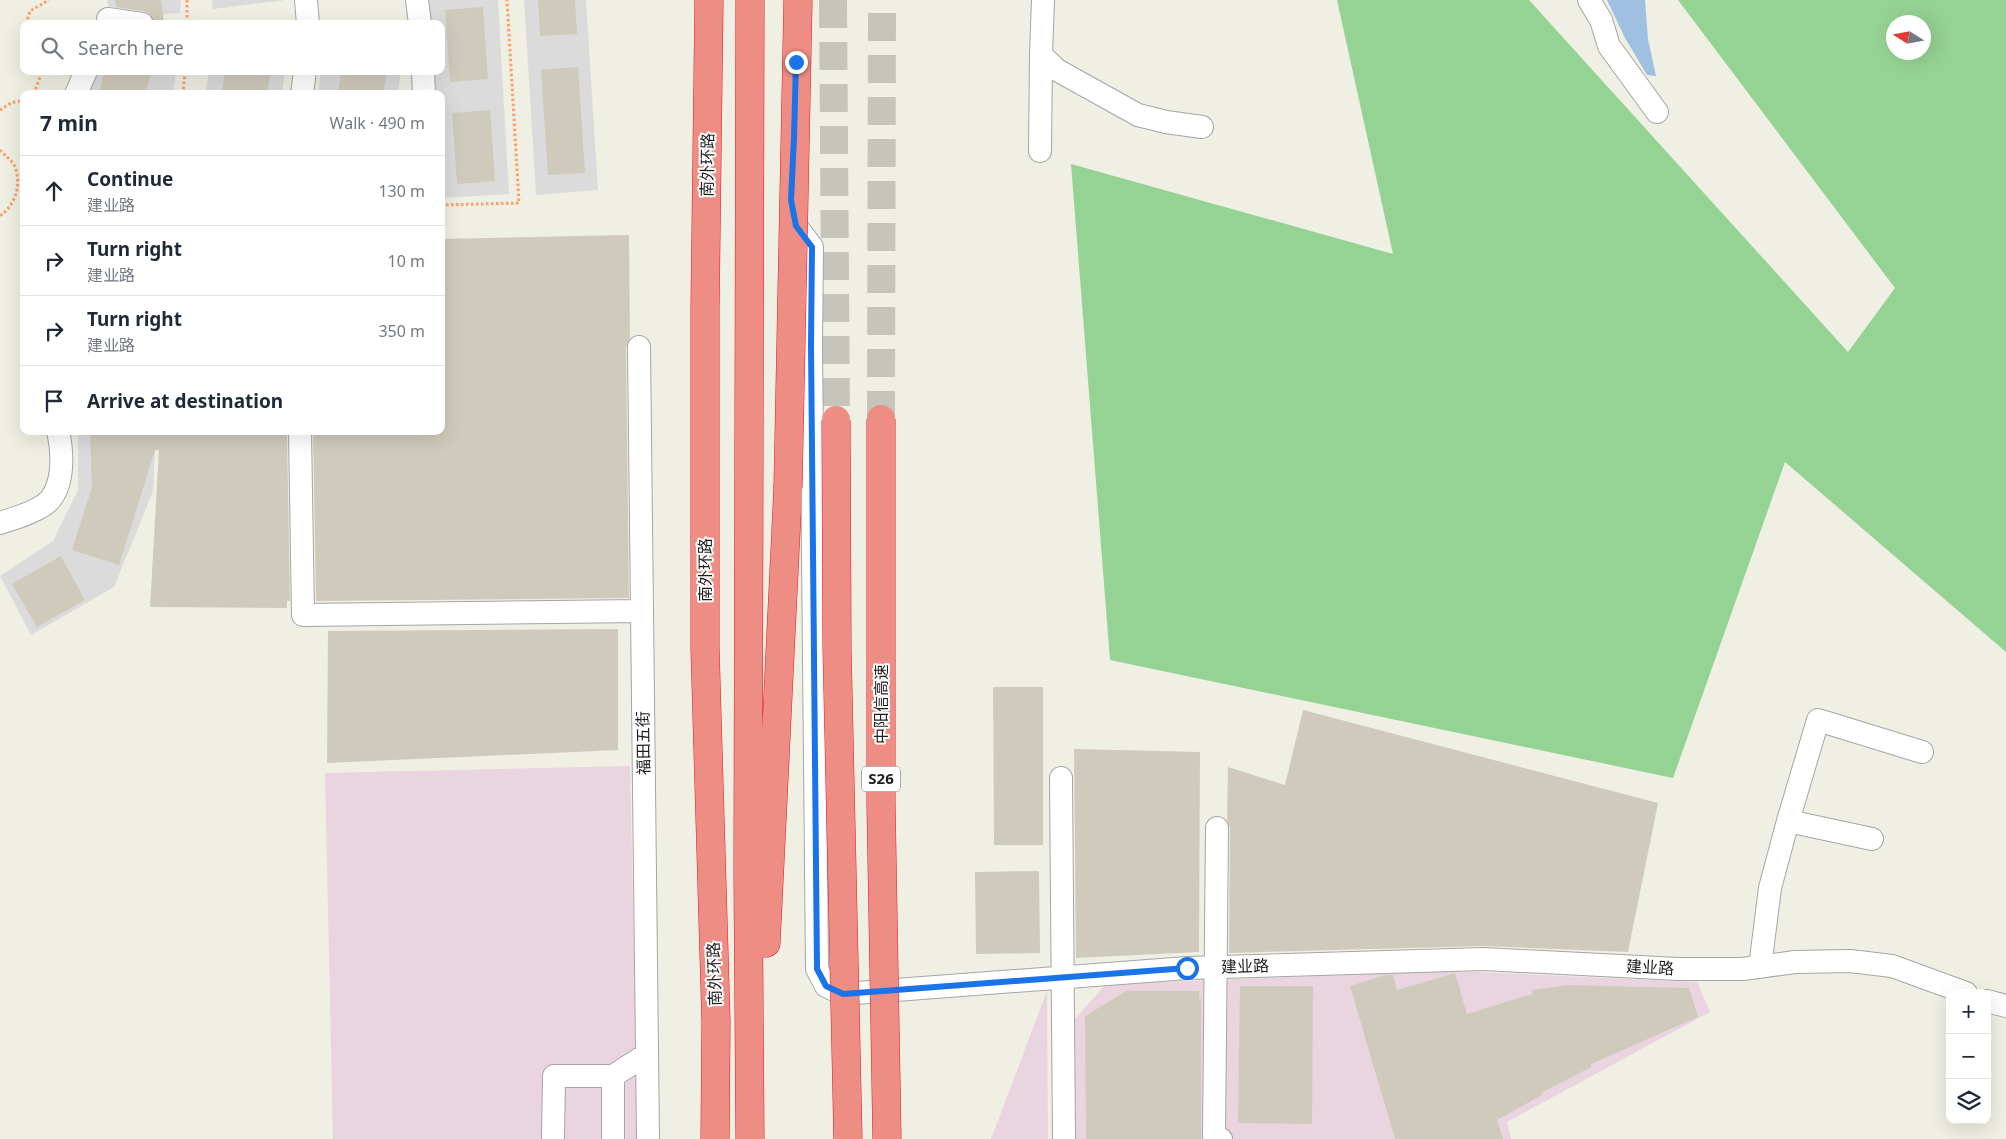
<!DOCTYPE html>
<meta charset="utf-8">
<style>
:root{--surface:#fff;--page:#f6f6f7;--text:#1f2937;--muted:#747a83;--line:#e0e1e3}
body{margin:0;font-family:"Noto Sans","Noto Sans SC",sans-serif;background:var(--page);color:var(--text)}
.controls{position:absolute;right:15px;bottom:15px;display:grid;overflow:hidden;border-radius:10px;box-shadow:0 5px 20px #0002}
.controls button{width:45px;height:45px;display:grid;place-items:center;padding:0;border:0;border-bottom:1px solid var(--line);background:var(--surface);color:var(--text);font:25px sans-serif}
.compass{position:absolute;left:1886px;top:15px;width:45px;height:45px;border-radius:50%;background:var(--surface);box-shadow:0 5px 20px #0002;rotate:281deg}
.stop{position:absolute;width:15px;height:15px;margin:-11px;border:4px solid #1a73e8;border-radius:50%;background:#fff}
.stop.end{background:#1a73e8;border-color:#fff;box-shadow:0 1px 5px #0008}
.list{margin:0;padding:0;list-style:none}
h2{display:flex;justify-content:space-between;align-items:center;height:65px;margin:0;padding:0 20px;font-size:21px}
h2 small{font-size:16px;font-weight:400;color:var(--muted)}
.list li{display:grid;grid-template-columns:32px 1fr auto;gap:15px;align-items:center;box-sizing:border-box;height:70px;padding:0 20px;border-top:1px solid var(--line)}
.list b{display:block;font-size:19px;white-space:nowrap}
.list p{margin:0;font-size:16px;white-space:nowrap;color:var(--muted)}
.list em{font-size:16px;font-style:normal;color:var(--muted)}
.icon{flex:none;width:28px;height:28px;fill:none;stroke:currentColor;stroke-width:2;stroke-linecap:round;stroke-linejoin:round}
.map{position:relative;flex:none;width:2006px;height:1139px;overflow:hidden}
.search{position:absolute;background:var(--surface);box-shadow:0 5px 20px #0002;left:20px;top:20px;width:425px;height:55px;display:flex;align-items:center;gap:12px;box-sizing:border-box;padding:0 18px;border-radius:10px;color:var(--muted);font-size:19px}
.panel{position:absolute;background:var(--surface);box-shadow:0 5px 20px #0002;left:20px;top:90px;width:425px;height:345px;border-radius:10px}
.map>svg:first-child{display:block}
</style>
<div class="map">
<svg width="2006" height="1139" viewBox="0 0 2006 1139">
<rect width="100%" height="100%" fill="#f0efe3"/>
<path fill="#dcdbdb" d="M107 0H181L180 13 111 18Z
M212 0H286L213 9Z
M427 0H498L509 194 441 198V94H432L431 71H441V24H428Z
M524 0H586L598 190 536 195Z
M95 71H176L173 94H88Z
M209 71H285L282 94H205Z
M321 71H401L398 94H318Z
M78 431H156L153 491 114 587 31 635 0 576 53 541 78 490Z"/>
<path fill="#ead4e0" d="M630 766 638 1139H333L325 773Z
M1454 971 1697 982 1710 1012 1507 1122 1511 1139H1072V1022L1106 984Z
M1047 991 1048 1139H991Z"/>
<path fill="#95d394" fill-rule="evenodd" d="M1337 0H1529L1848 352 1895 288 1678 0H2006V652L1785 462 1673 778 1110 660 1071 164 1393 254ZM1894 22H1924V52H1894Z"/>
<path fill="#9fc0e1" d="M1607 0H1645L1648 39 1656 76 1647 75 1625 38Z"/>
<path fill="#d0cabc" d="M115 0H161L164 24H155L150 14 144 11 116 7Z
M538 0H575L577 34 540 36Z
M483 7 488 79 450 82 445 10Z
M578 67 585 173 548 175 541 70Z
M104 71H151L146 94 100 92Z
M225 71H271L267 94H222Z
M341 71H387L383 94H338Z
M490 110 495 181 457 184 452 113Z
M629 235 630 338 626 347 629 598 316 601 313 431H441V239Z
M90 431H287L290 601H287V608L150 607 159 450H155L119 565 72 550 92 487Z
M61 556 85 600 37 627 12 584Z
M618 629V750L327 763 328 631Z
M993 687H1043V845H994Z
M1303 710 1658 803 1628 952 1484 946 1229 953 1230 828 1227 820 1228 767 1285 785Z
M1074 749 1200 752 1199 952 1076 958Z
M1039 871 1040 953 976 954 975 872Z
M1455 973 1467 1014 1533 994 1532 990 1568 985 1689 988 1698 1017 1591 1064V1067L1541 1093 1542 1095 1497 1120 1503 1139H1395L1350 986 1385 975H1393L1397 990Z
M1240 986H1313L1312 1124 1238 1123Z
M1126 991H1199V999H1201V1139H1086L1085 1016Z"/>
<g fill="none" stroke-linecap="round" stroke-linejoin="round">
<path stroke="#c6c5bc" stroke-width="28" stroke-dasharray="28 14" stroke-linecap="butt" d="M833 0 836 420
M881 419 882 0"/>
<defs>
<path id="minor" d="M306 0 308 24
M417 0 420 24
M1043 0 1041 55 1057 70 1138 115 1166 122 1202 127
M1589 0 1601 20 1609 46 1657 112
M108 19 142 24
M423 71 424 94
M76 94 86 71
M302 94 305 71
M1040 151 1041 55
M793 213 796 226 812 247 811 345 817 969 826 986 843 994 1187 968 1484 959 1678 969H1743L1795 962 1850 961 1892 966 1966 993
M639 347 648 1139
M300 431 303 615 642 611
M0 523C15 518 31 514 44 505 65 490 63 454 58 431
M1061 778 1064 1139
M1788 821 1872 839
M1217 828 1214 1136 1221 1139
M1760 967 1770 888 1788 821 1818 720 1922 752
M1987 1001 2006 1006
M553 1139 554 1076H613
M613 1139V1076L647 1054"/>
<path id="highway" d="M709 0 705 309V648L716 1022 715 1139
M750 0 748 873 750 1139
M766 943 788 488"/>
</defs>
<use href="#minor" stroke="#a5a5a5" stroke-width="24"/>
<use href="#highway" stroke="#e91523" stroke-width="29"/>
<path stroke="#ff9f65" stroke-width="3" stroke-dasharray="2.5 2.5" stroke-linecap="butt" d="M187 0V24
M26 24 30 11 49 0
M34 94 41 74 39 71
M183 94 185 71
M0 110 11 103 24 100
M0 150C4 155 13 161 15 167 22 186 15 205 0 216
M441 205 519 203 507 0"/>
<use href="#minor" stroke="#fff" stroke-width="22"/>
<use href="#highway" stroke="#ee8d83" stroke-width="28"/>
<defs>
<path id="highway-bridge" d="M881 419V803L887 1139
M836 420 837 649 848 1139
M788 488 798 0"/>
</defs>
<use href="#highway-bridge" stroke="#e91523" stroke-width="29" stroke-linecap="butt"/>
<use href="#highway-bridge" stroke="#ee8d83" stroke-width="28"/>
</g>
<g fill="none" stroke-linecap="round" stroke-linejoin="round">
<path stroke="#1a73e8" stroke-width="6" d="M796 62 794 138 791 200 796 226 812 247 811 345 817 969 826 986 843 994 1187 968"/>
</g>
<g text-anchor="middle" stroke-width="4" stroke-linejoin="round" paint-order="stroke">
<rect fill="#fff" stroke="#626262" stroke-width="1" x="862" y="766.5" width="38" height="25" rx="4"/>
<g font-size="15" font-weight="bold" fill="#1e1e1e">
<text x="881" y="784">S26</text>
</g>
<g font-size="16" fill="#1e1e1e" stroke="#fff">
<text transform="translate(707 165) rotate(-89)" y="6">南外环路</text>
<text transform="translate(705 570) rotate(-90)" y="6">南外环路</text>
<text transform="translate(881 704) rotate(-90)" y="6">中阳信高速</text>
<text transform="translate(643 743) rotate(-91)" y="6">福田五街</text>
<text transform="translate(1245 966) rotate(-2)" y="6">建业路</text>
<text transform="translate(1650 967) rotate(3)" y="6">建业路</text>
<text transform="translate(714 974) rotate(-92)" y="6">南外环路</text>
</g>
</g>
</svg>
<div class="controls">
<button>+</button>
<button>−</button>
<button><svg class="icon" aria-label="layers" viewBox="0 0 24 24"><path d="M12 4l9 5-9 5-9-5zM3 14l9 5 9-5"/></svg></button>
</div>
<svg class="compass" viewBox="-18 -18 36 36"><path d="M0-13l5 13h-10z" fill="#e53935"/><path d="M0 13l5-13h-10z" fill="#747a83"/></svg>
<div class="stop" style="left:1187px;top:968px"></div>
<div class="stop end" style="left:796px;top:62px"></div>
<div class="search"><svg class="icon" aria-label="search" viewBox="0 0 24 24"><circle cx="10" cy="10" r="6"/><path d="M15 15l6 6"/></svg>Search here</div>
<section class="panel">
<h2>7 min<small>Walk · 490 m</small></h2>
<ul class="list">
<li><svg class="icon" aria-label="ahead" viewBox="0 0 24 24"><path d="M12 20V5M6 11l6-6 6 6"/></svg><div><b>Continue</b><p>建业路</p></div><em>130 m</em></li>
<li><svg class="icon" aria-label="right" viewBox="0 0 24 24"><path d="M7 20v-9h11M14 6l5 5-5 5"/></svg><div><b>Turn right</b><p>建业路</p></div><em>10 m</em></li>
<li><svg class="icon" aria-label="right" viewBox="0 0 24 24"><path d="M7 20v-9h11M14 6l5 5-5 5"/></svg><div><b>Turn right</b><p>建业路</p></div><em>350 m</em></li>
<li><svg class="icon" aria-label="arrive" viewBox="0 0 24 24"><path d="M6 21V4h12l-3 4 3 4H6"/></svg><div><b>Arrive at destination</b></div></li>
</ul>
</section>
</div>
